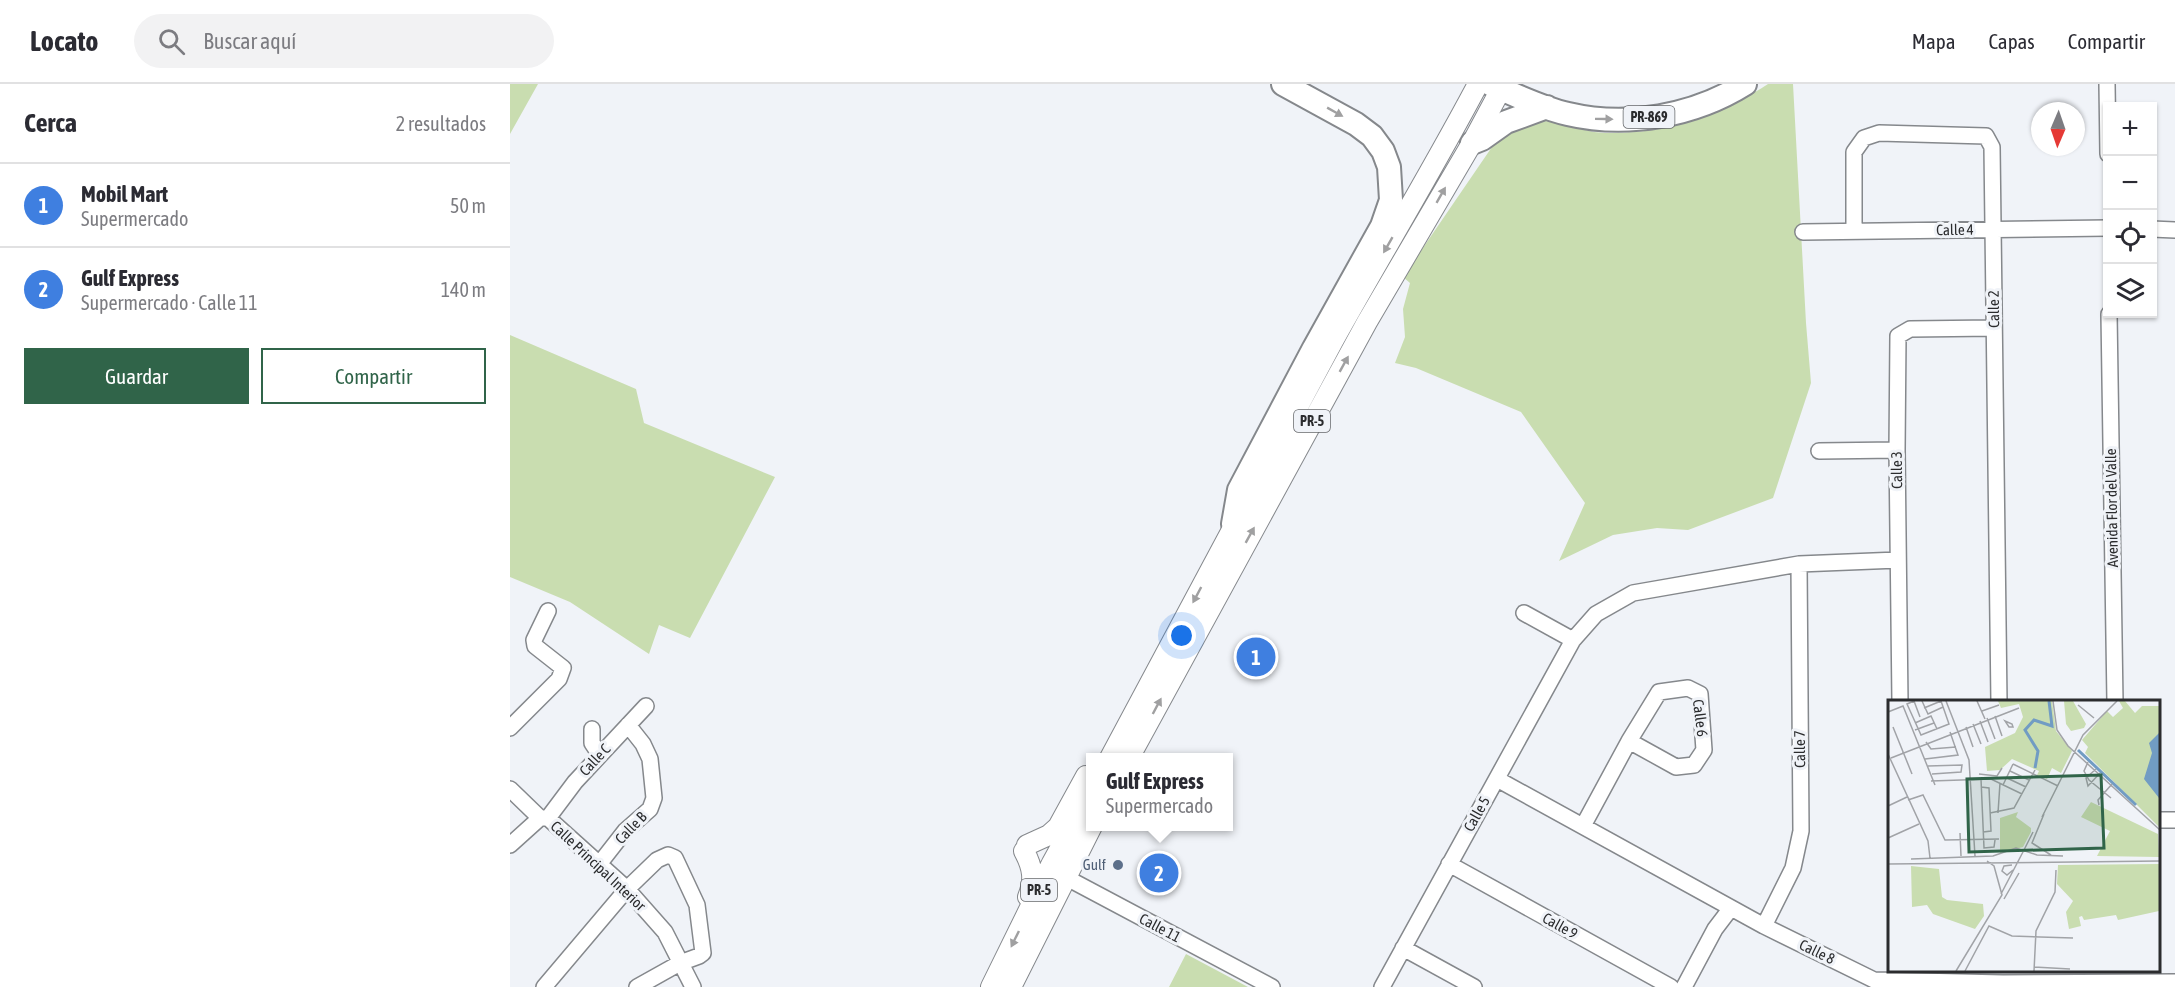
<!DOCTYPE html>
<html lang="es">
<meta charset="utf-8">
<style>
:root{--surface:#fff;--page:#f2f2f3;--text:#2b2b33;--muted:#7c7c81;--line:#e1e1e2;--accent:#306449}
body{margin:0;font-family:"Asap Condensed",sans-serif;background:var(--page);color:var(--text)}
.controls{position:absolute;right:18px;top:18px;display:grid;overflow:hidden;border-radius:0px;box-shadow:0 2px 4px #0004}
.controls button{width:54px;height:54px;display:grid;place-items:center;padding:0;border:0;border-bottom:2px solid var(--line);background:var(--surface);color:var(--text);font:30px sans-serif}
.compass{position:absolute;left:1521px;top:18px;width:54px;height:54px;border-radius:50%;background:var(--surface);box-shadow:0 2px 4px #0004;rotate:182deg}
.you{position:absolute;left:672px;top:552px;width:21px;height:21px;margin:-15px;border:4px solid #fff;border-radius:50%;background:#1a73e8;box-shadow:0 0 0 9px #1a73e833}
.badge{display:grid;place-items:center;width:39px;height:39px;border-radius:50%;background:var(--accent);color:#fff;font-size:20px;font-weight:700}
.pin{position:absolute;translate:-50% -50%;border:3px solid #fff;box-shadow:0 2px 6px #0006}
.popup{position:absolute;left:576px;top:669px;width:147px;height:78px;box-sizing:border-box;display:grid;place-content:center;border-radius:0px;background:var(--surface);filter:drop-shadow(0 2px 4px #0005);font-size:20px;white-space:nowrap;color:var(--muted)}
.popup b{font-size:22px;color:var(--text)}
.popup::after{content:'';position:absolute;left:50%;top:100%;margin-left:-12px;border:12px solid transparent;border-top-color:var(--surface)}
.list{margin:0;padding:0;list-style:none}
h2{display:flex;justify-content:space-between;align-items:center;height:78px;margin:0;padding:0 24px;font-size:26px}
h2 small{font-size:20px;font-weight:400;color:var(--muted)}
.list li{display:grid;grid-template-columns:39px 1fr auto;gap:18px;align-items:center;box-sizing:border-box;height:84px;padding:0 24px;border-top:2px solid var(--line)}
.list b{display:block;font-size:22px;white-space:nowrap}
.list p{margin:0;font-size:20px;white-space:nowrap;color:var(--muted)}
.list em{font-size:20px;font-style:normal;color:var(--muted)}
.actions{display:flex;gap:12px;padding:18px 24px}
.actions a{flex:1;padding:14px 0;border:2px solid var(--accent);border-radius:0px;text-align:center;font-size:21px;color:var(--accent)}
.actions .main{background:var(--accent);color:#fff}
.icon{flex:none;width:33px;height:33px;fill:none;stroke:currentColor;stroke-width:2;stroke-linecap:round;stroke-linejoin:round}
.map{position:relative;flex:none;width:1665px;height:903px;overflow:hidden}
header{display:flex;align-items:center;gap:36px;box-sizing:border-box;height:84px;padding:0 30px;background:var(--surface);border-bottom:2px solid var(--line)}
header strong{font-size:28px}
nav{display:flex;gap:33px;margin-inline-start:auto;font-size:21px}
.search{width:420px;height:54px;background:var(--page);display:flex;align-items:center;gap:15px;box-sizing:border-box;padding:0 21px;border-radius:33px;color:var(--muted);font-size:22px}
main{display:flex}
aside{flex:1;background:var(--surface)}
.map>svg:first-child{display:block}
</style>
<header>
<strong>Locato</strong>
<div class="search"><svg class="icon" aria-label="search" viewBox="0 0 24 24"><circle cx="10" cy="10" r="6"/><path d="M15 15l6 6"/></svg>Buscar aquí</div>
<nav><a>Mapa</a><a>Capas</a><a>Compartir</a></nav>
</header>
<main>
<aside>
<h2>Cerca<small>2 resultados</small></h2>
<ul class="list">
<li><span class="badge" style="background:#3f7fe0">1</span><div><b>Mobil Mart</b><p>Supermercado</p></div><em>50 m</em></li>
<li><span class="badge" style="background:#3f7fe0">2</span><div><b>Gulf Express</b><p>Supermercado · Calle 11</p></div><em>140 m</em></li>
</ul>
<div class="actions"><a class="main">Guardar</a><a>Compartir</a></div>
</aside>
<div class="map">
<svg width="1665" height="903" viewBox="0 0 1665 903">
<rect width="100%" height="100%" fill="#f0f3f8"/>
<path fill="#c9ddb0" d="M0 0H28L0 50Z
M1258 0H1283L1296 239 1301 299 1263 414 1178 446 1147 444 1103 451 1049 477 1075 419 1011 328 906 284 885 279 895 253 893 225 900 199 893 193 984 60C994 52 1007 41 1020 38 1040 34 1060 42 1079 47 1092 50 1111 49 1125 48 1169 45 1222 24 1258 0Z
M0 251 126 305 134 339 265 393 180 554 149 541 139 570 60 518 0 493Z
M676 870 738 903H659Z"/>
<g fill="none" stroke-linecap="round" stroke-linejoin="round">
<defs>
<path id="minor" d="M1597 0 1598 70
M1642 145 1665 146
M1344 147V68L1354 54 1369 49 1476 52 1482 63 1489 618
M1293 148 1598 144
M1599 230 1605 618
M1309 367 1387 366
M1014 529 1063 556
M1178 604 1190 610 1194 666 1184 681 1166 683 1119 657 1149 608Z
M1390 618 1387 366 1388 252 1400 245 1484 244
M0 644 49 595 53 584 25 562 24 556 38 527
M82 645V659L90 671
M987 695 1254 842 1364 896 1493 899 1665 898
M0 705 30 734H38L117 805 155 848 183 903
M38 734 65 698 136 622
M1648 736H1664
M1073 742 1119 657
M0 761 30 734
M90 779 115 747 140 725 144 714 140 675 133 660 118 641
M939 780 1161 903
M549 787 555 793 762 903
M1254 842 1283 784 1291 747 1289 480
M893 864 964 903
M34 903 117 805 147 776 158 771 165 774 187 821 193 869 189 872 170 879 127 903
M872 903 1063 556 1086 530 1123 509 1289 480 1388 476
M1174 903 1205 845 1221 824"/>
<path id="major" d="M600 674C675 535 748 396 823 257 871 171 922 87 968 0
M619 674 857 238 962 59 991 5
M517 761 539 751 548 743 576 692H580
M514 767C523 784 525 796 518 813
M481 903 542 779 580 710
M501 903 582 742"/>
<path id="highway" d="M980 0C1005 11 1032 24 1058 30 1117 44 1184 32 1235 0
M962 59 972 55 996 38 1037 23
M723 440 729 406 804 264 872 142 881 116 879 83 873 67 862 52 846 40 773 0"/>
</defs>
<use href="#minor" stroke="#85888c" stroke-width="18"/>
<use href="#major" stroke="#85888c" stroke-width="22"/>
<use href="#highway" stroke="#85888c" stroke-width="26"/>
<use href="#minor" stroke="#fff" stroke-width="15"/>
<use href="#major" stroke="#fff" stroke-width="20"/>
<use href="#highway" stroke="#fff" stroke-width="22"/>
</g>
<defs><path id="oneway-solid" d="M-6-.8H1V-3.2L6.5 0L1 3.2V.8H-6Z" transform="scale(1.5)"/></defs>
<g fill="#a0a0a1">
<use href="#oneway-solid" transform="translate(825 28) rotate(29)"/>
<use href="#oneway-solid" transform="translate(1094 35) rotate(1)"/>
<use href="#oneway-solid" transform="translate(931 111) rotate(-60)"/>
<use href="#oneway-solid" transform="translate(878 161) rotate(120)"/>
<use href="#oneway-solid" transform="translate(834 280) rotate(-61)"/>
<use href="#oneway-solid" transform="translate(740 451) rotate(-61)"/>
<use href="#oneway-solid" transform="translate(687 511) rotate(118)"/>
<use href="#oneway-solid" transform="translate(647 622) rotate(-62)"/>
<use href="#oneway-solid" transform="translate(505 855) rotate(116)"/>
</g>
<circle fill="#5c6f8a" stroke="#f0f3f8" stroke-width="2" cx="608" cy="781" r="6"/>
<g text-anchor="middle" stroke-width="6" stroke-linejoin="round" paint-order="stroke">
<g fill="#f0f3f8" stroke="#66686b" stroke-width="1.5">
<rect x="1113.5" y="22" width="51" height="22" rx="4.5"/>
<rect x="784" y="326" width="36" height="22" rx="4.5"/>
<rect x="511" y="795" width="36" height="22" rx="4.5"/>
</g>
<g font-size="14" font-weight="bold" fill="#2b2c2e">
<text x="1139" y="38">PR-869</text>
<text x="802" y="342">PR-5</text>
<text x="529" y="811">PR-5</text>
</g>
<g font-size="15" fill="#2b2c2e" stroke="#f0f3f8">
<text transform="translate(1445 146) rotate(-1)" y="5">Calle 4</text>
<text transform="translate(1484 225) rotate(-91)" y="5">Calle 2</text>
<text transform="translate(1387 386) rotate(-91)" y="5">Calle 3</text>
<text transform="translate(1602 424) rotate(-91)" y="5">Avenida Flor del Valle</text>
<text transform="translate(1190 634) rotate(83)" y="5">Calle 6</text>
<text transform="translate(1290 665) rotate(-91)" y="5">Calle 7</text>
<text transform="translate(85 676) rotate(-47)" y="5">Calle C</text>
<text transform="translate(967 730) rotate(-61)" y="5">Calle 5</text>
<text transform="translate(121 744) rotate(-46)" y="5">Calle B</text>
<text transform="translate(88 782) rotate(43)" y="5">Calle Principal Interior</text>
<text transform="translate(1050 842) rotate(29)" y="5">Calle 9</text>
<text transform="translate(650 844) rotate(28)" y="5">Calle 11</text>
<text transform="translate(1307 868) rotate(26)" y="5">Calle 8</text>
</g>
<g font-size="15" fill="#4e5e75" stroke="#f0f3f8" text-anchor="end">
<text x="596" y="786">Gulf</text>
</g>
</g>
<g transform="translate(1378 616)">
<rect width="272" height="272" fill="#f0f3f8"/>
<path d="M110 1H164L168 31 184 51 173 73 164 68 159 79 149 75 151 71 124 59 112 70 99 71 97 47 127 33 135 17 131 4 113 8ZM176 1H185L198 24 196 28 183 31 178 24ZM231 1H237L247 13 254 6H271V127L197 53 200 47 194 40 219 11 225 17 235 8ZM203 102 270 134 271 157 209 156 222 131 193 117ZM130 112 128 117 143 128V132L135 147 112 153V118ZM271 164V211L230 220 228 215 196 220 194 216 191 217 193 226 181 229 178 212 185 201 169 184 170 165ZM23 166 51 169 54 197 59 200 95 204 96 216 87 229 45 214 39 205 24 207Z" fill="#c9ddb0"/>
<path d="M271 33V98L256 79 264 53 261 43Z" fill="#719cc3"/>
<path fill="none" stroke="#719cc3" stroke-width="3" d="M190 50 248 105M147 68 150 51 137 30 146 20 164 26 161 1"/>
<path fill="none" stroke="#a1a3a7" stroke-width="1.5" d="M34 1 40 14 55 7M58 1 81 60 87 156M89 1 97 19M165 1 169 30 180 46 272 130M190 5 206 18M36 8 53 1M94 11 111 5M0 12 15 6 47 85M107 16 114 36M32 17 26 1 19 4 33 35 61 24 53 1M99 18 107 39M92 21 100 42M117 21 124 24 125 27H121ZM27 23 43 16 49 29M85 24 93 44M5 27 24 74M78 27 85 47M27 30 46 23M38 42 43 49 68 47M0 54 40 141 42 158M3 58 131 8M37 59 70 55 62 32M200 62 196 71 201 80 223 98M125 64 170 86M40 66 74 65 73 72 44 74M208 69 198 78 200 86 212 73M122 71 141 80M91 74 109 76 114 68M119 78 138 87M93 79 96 148 106 147 107 140M43 81 103 79 134 94M115 85 125 64M93 87 101 88 103 131 95 132M20 100 35 95 57 140 111 139M211 105 210 100 224 84M0 106 19 97M102 113 126 108 147 70M110 113 112 83M156 114 144 143 163 155M154 117 195 35 229 1M72 133 73 156M0 138 31 124M136 150 145 132M23 159 105 156 128 148 149 155 175 156M0 164 272 161M124 165 116 166 114 171 119 175 125 170M113 194 136 150M116 199 131 173M146 267 182 269M68 271 114 195 106 166 99 161M77 271 101 226 124 236 185 238M146 271 148 231 167 192 168 170"/>
<path fill="#306449" fill-opacity="0.15" stroke="#306449" stroke-width="3" d="M213 75 216 148 81 152 79 79Z"/>
<rect width="272" height="272" fill="none" stroke="#2b2c2e" stroke-width="3"/>
</g>
</svg>
<div class="controls">
<button>+</button>
<button>−</button>
<button><svg class="icon" aria-label="locate" viewBox="0 0 24 24"><circle cx="12" cy="12" r="6"/><path d="M12 2v4M12 18v4M2 12h4M18 12h4"/></svg></button>
<button><svg class="icon" aria-label="layers" viewBox="0 0 24 24"><path d="M12 4l9 5-9 5-9-5zM3 14l9 5 9-5"/></svg></button>
</div>
<svg class="compass" viewBox="-18 -18 36 36"><path d="M0-13l5 13h-10z" fill="#e53935"/><path d="M0 13l5-13h-10z" fill="#7c7c81"/></svg>
<div class="you"></div>
<div class="pin badge" style="left:746px;top:573px;background:#3f7fe0">1</div>
<div class="pin badge" style="left:649px;top:789px;background:#3f7fe0">2</div>
<div class="popup"><b>Gulf Express</b>Supermercado</div>
</div>
</main>
